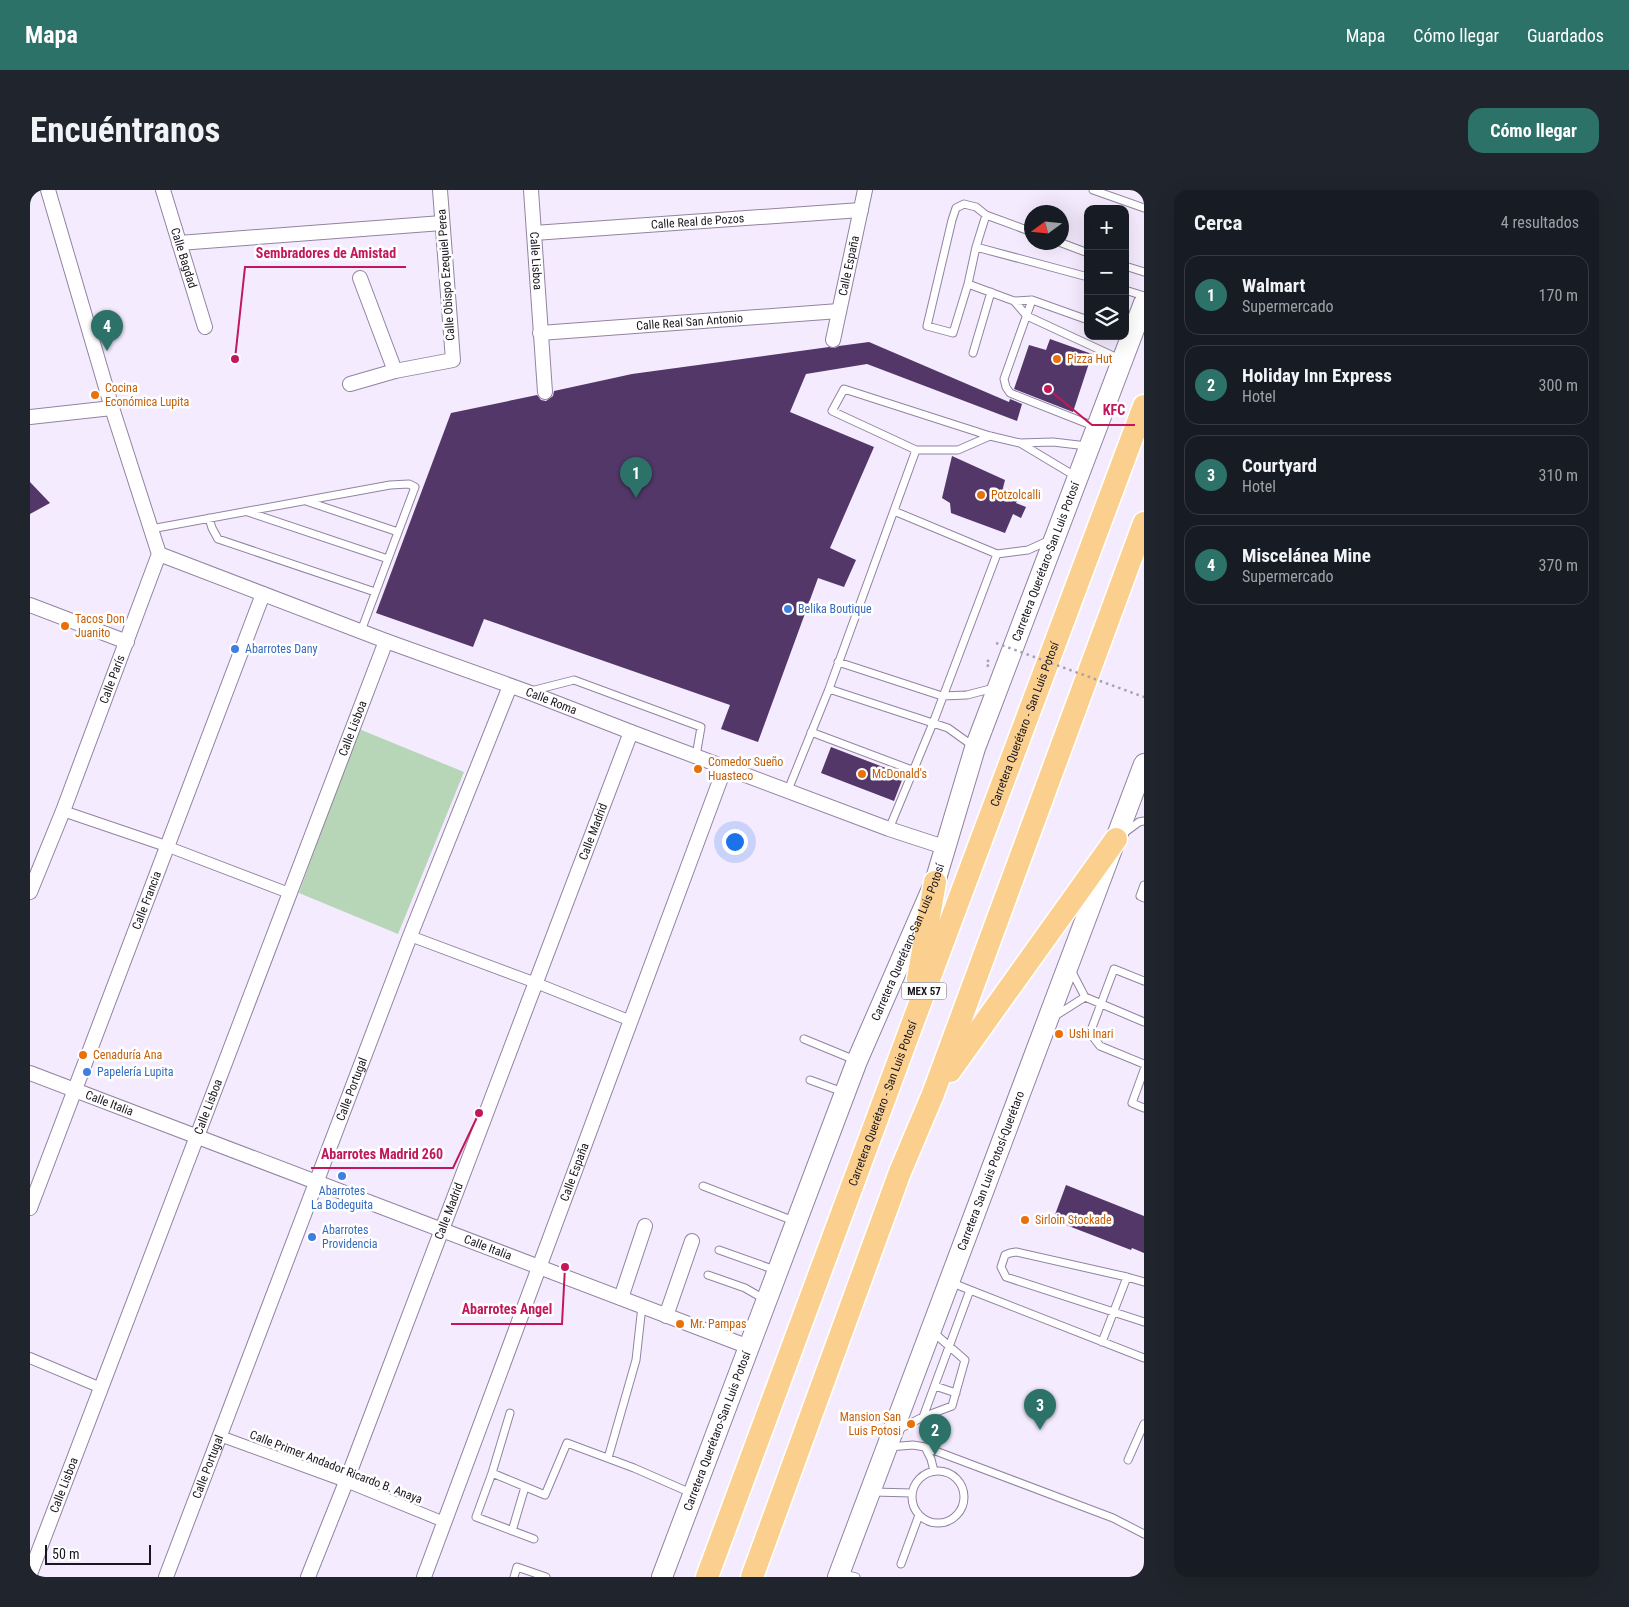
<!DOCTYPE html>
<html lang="es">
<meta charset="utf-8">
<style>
:root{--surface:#171b24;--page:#20242c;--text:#f1f3f6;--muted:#9ea1a6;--line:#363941;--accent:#2c7268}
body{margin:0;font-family:"Roboto Condensed",sans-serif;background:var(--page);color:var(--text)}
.controls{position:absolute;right:15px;top:15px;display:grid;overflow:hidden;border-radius:10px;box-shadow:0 5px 20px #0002}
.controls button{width:45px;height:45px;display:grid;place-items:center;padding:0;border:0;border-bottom:1px solid var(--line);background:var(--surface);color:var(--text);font:25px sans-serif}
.compass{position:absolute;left:994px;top:15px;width:45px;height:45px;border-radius:50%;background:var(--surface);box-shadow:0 5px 20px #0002;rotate:255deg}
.scale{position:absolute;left:15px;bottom:12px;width:106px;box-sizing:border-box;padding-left:5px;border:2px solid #1b1520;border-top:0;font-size:14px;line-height:18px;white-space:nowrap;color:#1b1520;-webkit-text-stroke:4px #fff;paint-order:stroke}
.you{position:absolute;left:704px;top:651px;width:18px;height:18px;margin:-12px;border:4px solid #fff;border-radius:50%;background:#1a73e8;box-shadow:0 0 0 8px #1a73e833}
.badge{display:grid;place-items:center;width:32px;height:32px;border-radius:50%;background:var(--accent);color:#fff;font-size:16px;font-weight:700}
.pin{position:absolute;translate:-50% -41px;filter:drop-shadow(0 1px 2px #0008)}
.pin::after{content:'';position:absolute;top:26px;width:18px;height:15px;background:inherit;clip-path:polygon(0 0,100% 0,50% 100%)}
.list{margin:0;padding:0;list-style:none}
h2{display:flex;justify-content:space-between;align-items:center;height:65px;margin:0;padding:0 20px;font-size:21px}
h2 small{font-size:16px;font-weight:400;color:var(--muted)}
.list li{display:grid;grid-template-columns:32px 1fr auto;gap:15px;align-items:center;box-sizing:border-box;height:80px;margin:0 10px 10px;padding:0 10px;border:1px solid var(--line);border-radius:15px}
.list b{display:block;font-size:19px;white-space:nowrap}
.list p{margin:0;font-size:16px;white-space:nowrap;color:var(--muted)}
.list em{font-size:16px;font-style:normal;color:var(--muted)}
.icon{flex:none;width:28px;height:28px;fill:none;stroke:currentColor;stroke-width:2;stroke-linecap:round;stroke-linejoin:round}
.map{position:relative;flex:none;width:1114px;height:1387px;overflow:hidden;border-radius:15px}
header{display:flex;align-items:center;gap:30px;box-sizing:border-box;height:70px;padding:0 25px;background:var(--accent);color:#fff}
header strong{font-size:24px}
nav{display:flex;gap:28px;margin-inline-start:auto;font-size:18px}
.intro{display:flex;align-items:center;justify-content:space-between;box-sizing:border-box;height:120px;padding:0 30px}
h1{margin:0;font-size:35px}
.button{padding:12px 22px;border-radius:15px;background:var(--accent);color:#fff;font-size:18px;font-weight:700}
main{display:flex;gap:30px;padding:0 30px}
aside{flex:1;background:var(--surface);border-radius:15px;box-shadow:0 5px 20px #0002}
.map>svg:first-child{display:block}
</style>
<header>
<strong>Mapa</strong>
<nav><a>Mapa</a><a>Cómo llegar</a><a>Guardados</a></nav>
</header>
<div class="intro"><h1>Encuéntranos</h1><a class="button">Cómo llegar</a></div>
<main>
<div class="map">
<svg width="1114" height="1387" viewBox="0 0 1114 1387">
<rect width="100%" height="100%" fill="#f5ebff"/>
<path fill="#b6d6b7" d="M329 539 434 582 368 744 269 703Z"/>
<path fill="#523768" d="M1020 149 1062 164 1043 222 984 199 999 155 1016 160Z
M839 152 979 212 980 209 992 214 987 231 837 174 776 184 760 222 844 257 800 358 826 370 814 397 788 388 728 552 691 539 700 515 454 429 443 457 346 423 421 223 507 205 511 210 516 211 523 206 524 201 602 184 799 157 805 158 809 156Z
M922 266 975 290 973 298 990 303 986 313 996 317 991 328 983 324 975 343 921 323 920 313 912 308Z
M0 292 20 313 0 324Z
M801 557 874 585 864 611 791 583Z
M1036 995 1114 1026V1063L1102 1058 1101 1060 1023 1030Z"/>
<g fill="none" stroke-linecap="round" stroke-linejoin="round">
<defs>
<path id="service" d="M1063 0 1114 18
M956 25 1002 42
M1029 52 1058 63
M946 57 1058 87
M1095 76 1114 82
M938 94 923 143 897 136 922 30 926 18 934 14 946 17 956 25 946 57 938 94 984 111 1002 110 1058 130
M1095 100 1114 106
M1002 110 974 189 976 197 980 203 1066 237
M984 111 997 126 1092 170
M943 163 961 102
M990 253 1045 286
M886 260H928L960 246
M276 311 368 342
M218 322 358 369
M179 328 182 338 188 349 345 402
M121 339 360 295 379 294 385 297 331 441
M967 364 998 360 1020 350
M808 472 912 506 937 505 964 498
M501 501 544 490 671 537 666 566
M781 542 882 580
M943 556 918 538 799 499 886 260 802 221 814 199 960 246 990 253 1023 252 1057 256
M758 600 799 499
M859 639 903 533 967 364 864 321
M1094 643 1109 632 1114 631
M1114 695 1110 706 1114 708
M1041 780 1055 807 1114 832
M1114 791 1084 779 1060 843 1070 856 1114 874
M1025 826 1055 807
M774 849 825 870
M1114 880 1102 913 1114 918
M780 890 813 902
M673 996 764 1031
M689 1060 745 1080
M678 1085 715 1098 734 1109
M1097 1087 1114 1092
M940 1100 1114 1168
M1072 1152 1097 1087 986 1062 980 1063 975 1065 971 1077 976 1087 1114 1132
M905 1196 926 1203
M480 1223 462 1283 515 1305 537 1253 604 1278 661 1303
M893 1227 940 1100 920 1092
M867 1240 893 1227 922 1216 935 1170 903 1142
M859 1257 883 1255 895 1257 901 1269 904 1281
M895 1257 1083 1328 1114 1344
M578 1268 606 1170 612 1116
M1098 1270 1114 1234
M882 1307a26 26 0 1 1 52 0a26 26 0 1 1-52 0Z
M462 1283 446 1327 504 1349
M843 1302 882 1303
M482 1341 495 1297
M871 1374 889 1325
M810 1383 826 1387
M484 1387 487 1377 516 1387"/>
<path id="pedestrian" d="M33 621 136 656 259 703
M380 746 506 793 601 831
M0 1168 71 1198
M190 1246 316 1292 414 1332"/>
<g id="minor">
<path id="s1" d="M133 0 175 137"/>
<path id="s2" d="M501 0 515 202"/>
<path id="s3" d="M504 43 831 20"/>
<path d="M149 53 412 33"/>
<path d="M330 88 365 181"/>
<path id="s4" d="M510 143 809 121"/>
<path id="s5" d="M803 150 835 0"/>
<path d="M320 194 365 181 423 170 410 0"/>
<path d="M0 227 82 218"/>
<path id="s6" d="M129 364 356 451 498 502 601 542 859 639 914 657"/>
<path d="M0 415 97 452"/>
<path id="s7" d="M0 702 33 621 129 364 82 218 18 0"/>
<path id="s8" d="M0 883 719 1157"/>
<path id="s9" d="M0 1018 233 404"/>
<path d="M591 1108 615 1036"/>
<path d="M636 1126 662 1051"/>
<path id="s10" d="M0 1384 356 451"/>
<path id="s11" d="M136 1387 380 746 480 496"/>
<path id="s12" d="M278 1387 316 1292 601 542"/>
<path id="s13" d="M394 1387 695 577"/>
</g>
<g id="secondary">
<path id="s14" d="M632 1387 827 871 905 692 945 558 1114 113"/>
<path id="s15" d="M808 1387 1114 574"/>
</g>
<g id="trunk">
<path d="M888 789 905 692"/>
<path d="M920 881 1086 649"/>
<path id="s16" d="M677 1387 880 840 1114 216"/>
<path d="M722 1387 870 982 903 904 1114 333"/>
</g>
</defs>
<use href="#service" stroke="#9283a0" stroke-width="9"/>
<use href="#pedestrian" stroke="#9283a0" stroke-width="12"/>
<use href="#minor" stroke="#9283a0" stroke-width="16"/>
<use href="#secondary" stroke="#9283a0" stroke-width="22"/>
<use href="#trunk" stroke="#fff" stroke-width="25"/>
<path stroke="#a9a1b1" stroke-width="2.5" stroke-dasharray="2.5 4" stroke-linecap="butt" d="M959 476 956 475 960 467"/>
<use href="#service" stroke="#fff" stroke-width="7"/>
<use href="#pedestrian" stroke="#fff" stroke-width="10"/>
<use href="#minor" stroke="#fff" stroke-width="14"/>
<use href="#secondary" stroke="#fff" stroke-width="20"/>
<use href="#trunk" stroke="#fbd08f" stroke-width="22"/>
<path stroke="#a9a1b1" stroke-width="2.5" stroke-dasharray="2.5 4" stroke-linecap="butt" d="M966 453 1114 507"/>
</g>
<g fill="#e8710a" stroke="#fff" stroke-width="2">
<circle cx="1027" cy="169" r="5"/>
<circle cx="65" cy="205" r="5"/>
<circle cx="951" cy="305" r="5"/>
<circle cx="35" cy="436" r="5"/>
<circle cx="668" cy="579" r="5"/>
<circle cx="832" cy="584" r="5"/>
<circle cx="1029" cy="844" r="5"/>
<circle cx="53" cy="865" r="5"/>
<circle cx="995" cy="1030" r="5"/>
<circle cx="650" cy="1134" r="5"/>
<circle cx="881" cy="1234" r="5"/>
</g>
<g fill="#3f7fe0" stroke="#fff" stroke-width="2">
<circle cx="758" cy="419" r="5"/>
<circle cx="205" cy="459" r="5"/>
<circle cx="57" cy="882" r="5"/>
<circle cx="312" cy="986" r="5"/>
<circle cx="282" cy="1047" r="5"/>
</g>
<g text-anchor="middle" stroke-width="5" stroke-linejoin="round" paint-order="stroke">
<rect fill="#fff" stroke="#5f5b63" stroke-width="1" x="871.5" y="792.5" width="45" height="17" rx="4"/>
<g font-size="11" font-weight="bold" fill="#1b1520">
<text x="894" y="805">MEX 57</text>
</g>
<g font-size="12" fill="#1b1520" stroke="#fff">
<text dy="4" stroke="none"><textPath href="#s3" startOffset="164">Calle Real de Pozos</textPath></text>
<text dy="4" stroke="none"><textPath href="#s1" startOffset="71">Calle Bagdad</textPath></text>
<text dy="4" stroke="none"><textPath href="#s2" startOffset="71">Calle Lisboa</textPath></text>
<text dy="4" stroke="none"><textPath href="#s5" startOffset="76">Calle España</textPath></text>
<text transform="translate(416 85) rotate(-94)" y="4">Calle Obispo Ezequiel Perea</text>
<text dy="4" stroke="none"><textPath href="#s4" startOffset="150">Calle Real San Antonio</textPath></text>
<text dy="4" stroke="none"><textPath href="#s14" startOffset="1086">Carretera Querétaro-San Luis Potosí</textPath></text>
<text dy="4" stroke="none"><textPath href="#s7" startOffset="228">Calle París</textPath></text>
<text dy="4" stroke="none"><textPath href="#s6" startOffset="419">Calle Roma</textPath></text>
<text dy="4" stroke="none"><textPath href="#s16" startOffset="910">Carretera Querétaro - San Luis Potosí</textPath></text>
<text dy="4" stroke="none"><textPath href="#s10" startOffset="905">Calle Lisboa</textPath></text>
<text dy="4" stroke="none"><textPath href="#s12" startOffset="798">Calle Madrid</textPath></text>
<text dy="4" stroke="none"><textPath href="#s9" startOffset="329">Calle Francia</textPath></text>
<text dy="4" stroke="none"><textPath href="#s14" startOffset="681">Carretera Querétaro-San Luis Potosí</textPath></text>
<text dy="4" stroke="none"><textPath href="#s11" startOffset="522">Calle Portugal</textPath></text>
<text dy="4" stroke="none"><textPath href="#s8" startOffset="85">Calle Italia</textPath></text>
<text dy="4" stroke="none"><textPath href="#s16" startOffset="505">Carretera Querétaro - San Luis Potosí</textPath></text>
<text dy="4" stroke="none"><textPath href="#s10" startOffset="500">Calle Lisboa</textPath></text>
<text dy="4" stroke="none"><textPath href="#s15" startOffset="434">Carretera San Luis Potosí-Querétaro</textPath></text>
<text dy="4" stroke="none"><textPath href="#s13" startOffset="432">Calle España</textPath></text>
<text dy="4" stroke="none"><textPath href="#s12" startOffset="392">Calle Madrid</textPath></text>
<text dy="4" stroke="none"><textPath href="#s8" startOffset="490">Calle Italia</textPath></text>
<text dy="4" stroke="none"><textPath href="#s14" startOffset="156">Carretera Querétaro-San Luis Potosí</textPath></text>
<text dy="4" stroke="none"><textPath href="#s11" startOffset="118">Calle Portugal</textPath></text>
<text transform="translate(306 1277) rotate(21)" y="4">Calle Primer Andador Ricardo B. Anaya</text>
<text dy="4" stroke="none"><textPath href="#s10" startOffset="95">Calle Lisboa</textPath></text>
</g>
<g font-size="12" fill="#c56008" stroke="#fff" text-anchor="start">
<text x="1037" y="173">Pizza Hut</text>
<text x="75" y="202">Cocina<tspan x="75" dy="14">Económica Lupita</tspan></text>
<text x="961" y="309">Potzolcalli</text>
<text x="45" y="433">Tacos Don<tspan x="45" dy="14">Juanito</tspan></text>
<text x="678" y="576">Comedor Sueño<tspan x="678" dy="14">Huasteco</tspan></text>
<text x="842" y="588">McDonald's</text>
<text x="1039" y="848">Ushi Inari</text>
<text x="63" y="869">Cenaduría Ana</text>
<text x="1005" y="1034">Sirloin Stockade</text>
<text x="660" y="1138">Mr. Pampas</text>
<text x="871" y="1231" text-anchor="end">Mansion San<tspan x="871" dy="14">Luis Potosi</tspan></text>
</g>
<g font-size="12" fill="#366cbe" stroke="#fff" text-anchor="start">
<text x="768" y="423">Belika Boutique</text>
<text x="215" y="463">Abarrotes Dany</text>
<text x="67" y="886">Papelería Lupita</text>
<text x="312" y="1005" text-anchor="middle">Abarrotes<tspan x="312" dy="14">La Bodeguita</tspan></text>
<text x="292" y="1044">Abarrotes<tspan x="292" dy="14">Providencia</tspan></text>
</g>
</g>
<path fill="none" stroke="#c2185b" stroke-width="2" d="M205 169L215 77H376M1018 199L1062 235H1105M449 923L423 978H281M535 1077L532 1134H421"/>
<g fill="#c2185b" stroke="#fff" stroke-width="2">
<circle cx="205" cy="169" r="5"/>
<circle cx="1018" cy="199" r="5"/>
<circle cx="449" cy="923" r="5"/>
<circle cx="535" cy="1077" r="5"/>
</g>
<g font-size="14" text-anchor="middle" font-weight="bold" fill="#c2185b" stroke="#fff" stroke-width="5" stroke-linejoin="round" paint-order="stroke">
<text x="296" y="68">Sembradores de Amistad</text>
<text x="1084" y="225">KFC</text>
<text x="352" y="969">Abarrotes Madrid 260</text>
<text x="477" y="1124">Abarrotes Angel</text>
</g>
</svg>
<div class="controls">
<button>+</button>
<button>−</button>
<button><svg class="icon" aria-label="layers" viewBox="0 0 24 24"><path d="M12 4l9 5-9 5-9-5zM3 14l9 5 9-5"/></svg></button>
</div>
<svg class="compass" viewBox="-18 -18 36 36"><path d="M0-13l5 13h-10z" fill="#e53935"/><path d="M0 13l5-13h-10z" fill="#9ea1a6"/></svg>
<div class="scale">50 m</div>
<div class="you"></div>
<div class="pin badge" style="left:606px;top:308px">1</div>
<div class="pin badge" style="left:905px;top:1265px">2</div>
<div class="pin badge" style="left:1010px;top:1240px">3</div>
<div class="pin badge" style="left:77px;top:161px">4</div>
</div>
<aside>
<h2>Cerca<small>4 resultados</small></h2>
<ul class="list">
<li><span class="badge">1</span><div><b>Walmart</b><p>Supermercado</p></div><em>170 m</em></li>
<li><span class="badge">2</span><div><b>Holiday Inn Express</b><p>Hotel</p></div><em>300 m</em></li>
<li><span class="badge">3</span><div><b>Courtyard</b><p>Hotel</p></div><em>310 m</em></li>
<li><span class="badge">4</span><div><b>Miscelánea Mine</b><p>Supermercado</p></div><em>370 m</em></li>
</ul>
</aside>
</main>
